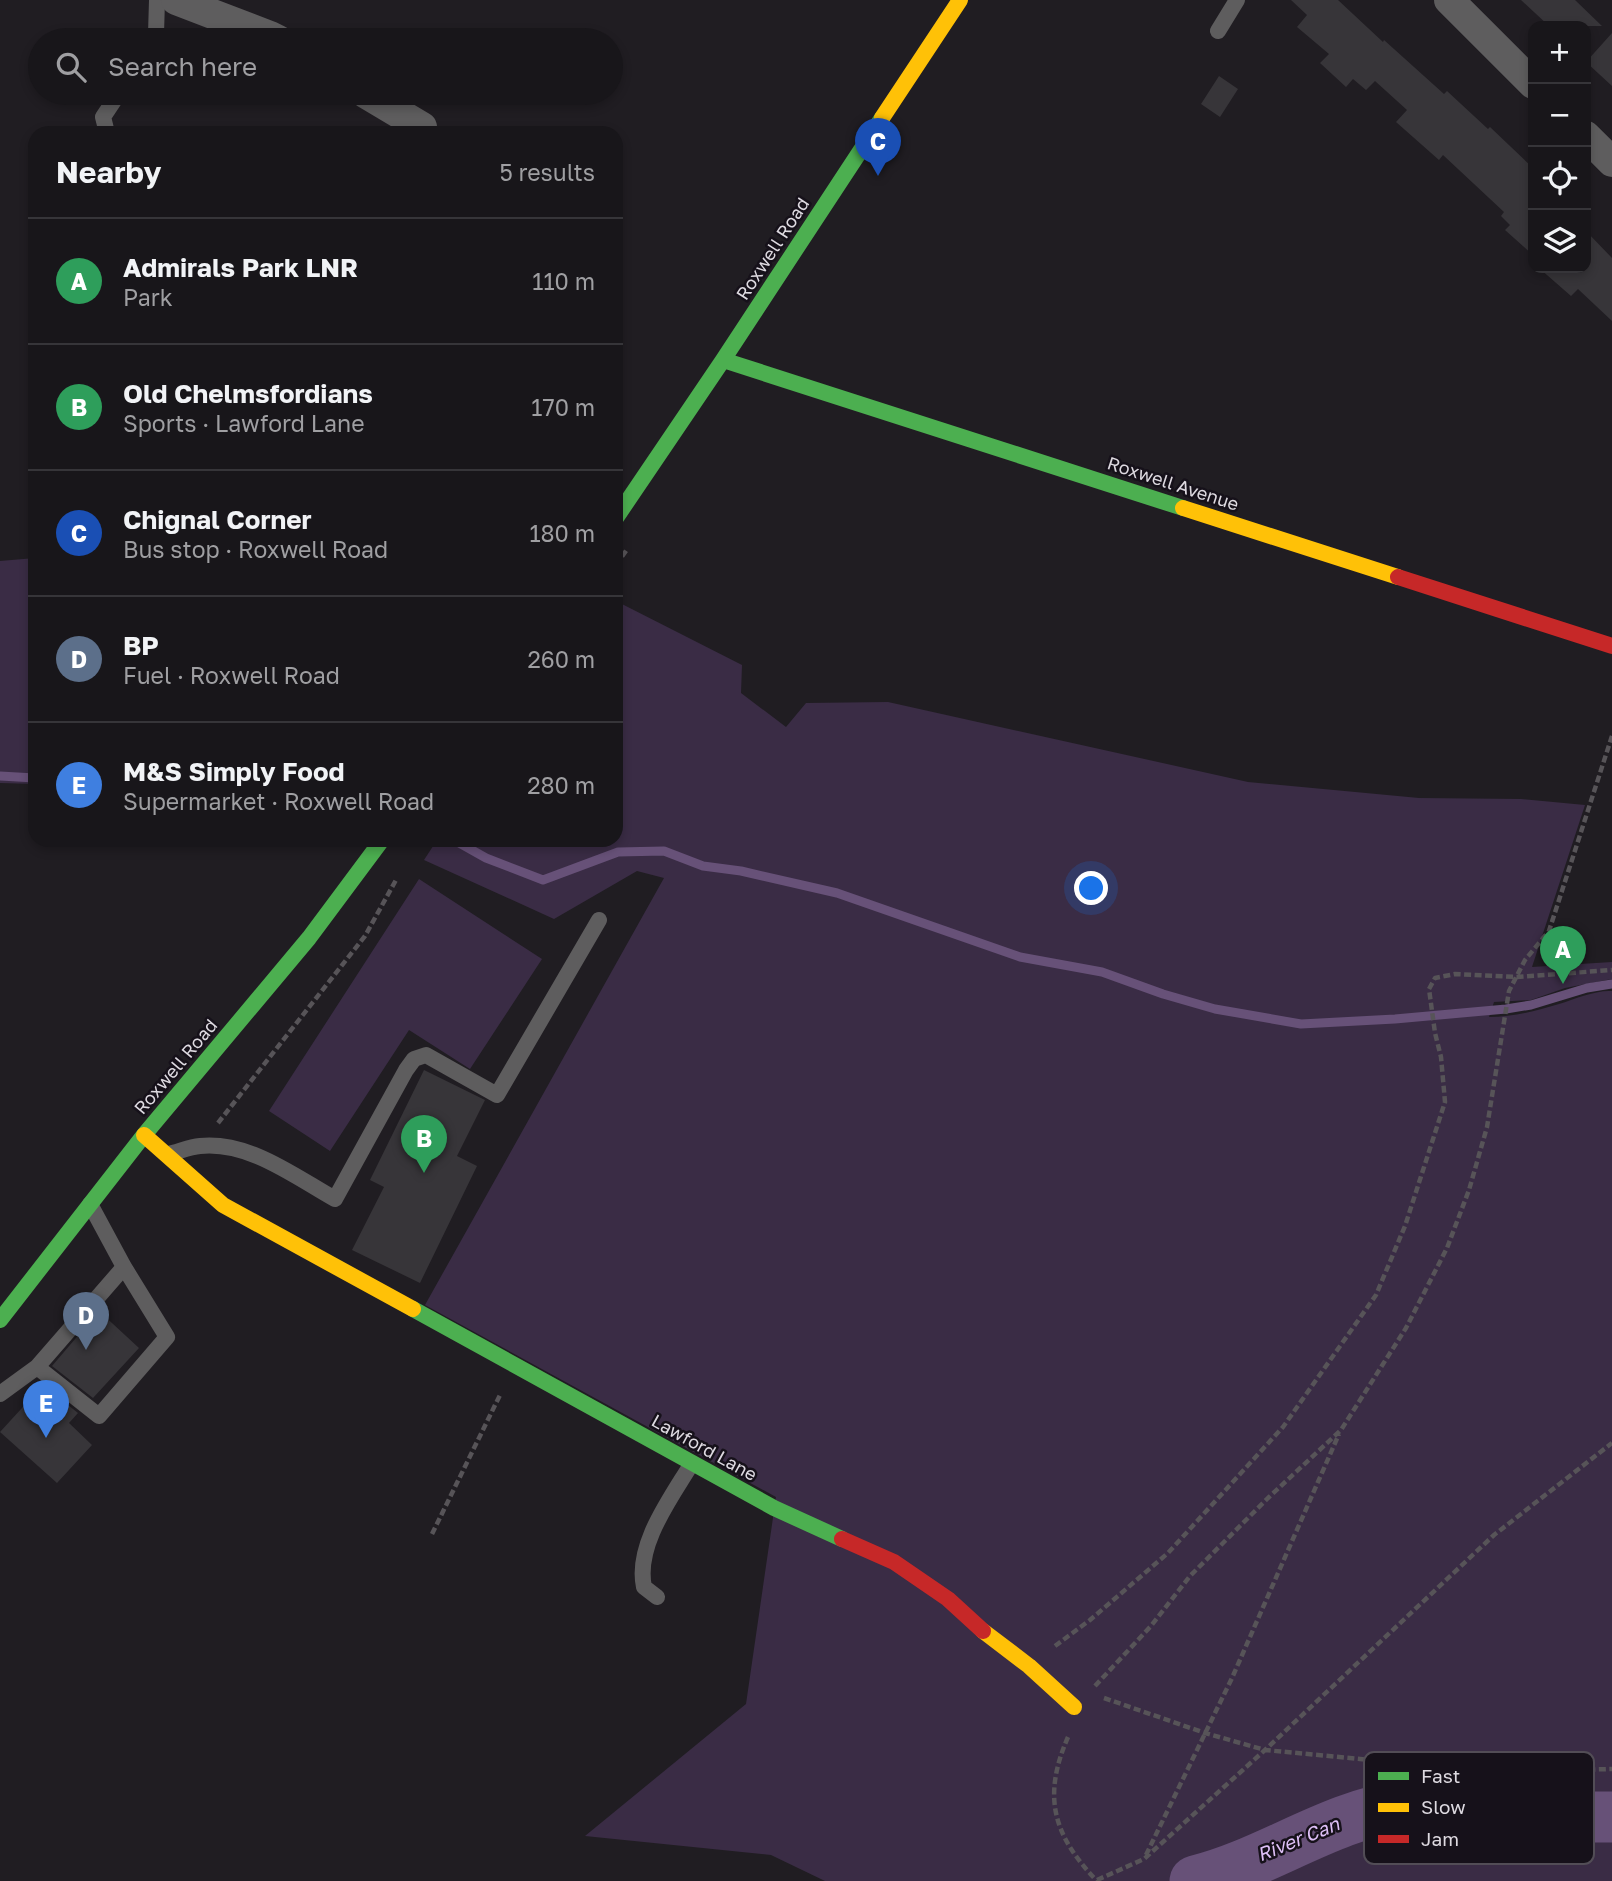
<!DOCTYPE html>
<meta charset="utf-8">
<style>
:root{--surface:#18161a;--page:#252327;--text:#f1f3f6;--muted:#9f9fa2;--line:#363539;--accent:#0b8043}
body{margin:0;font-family:"Golos Text",sans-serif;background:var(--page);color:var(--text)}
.controls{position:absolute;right:21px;top:21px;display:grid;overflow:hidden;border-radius:14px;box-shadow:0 4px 10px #0003}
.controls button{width:63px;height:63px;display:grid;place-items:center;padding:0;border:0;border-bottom:2px solid var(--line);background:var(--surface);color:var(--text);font:35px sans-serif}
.you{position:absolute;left:1092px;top:889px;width:24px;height:24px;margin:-18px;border:5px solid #fff;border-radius:50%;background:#1a73e8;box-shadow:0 0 0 10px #1a73e833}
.badge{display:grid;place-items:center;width:46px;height:46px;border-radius:50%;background:var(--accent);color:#fff;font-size:23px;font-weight:700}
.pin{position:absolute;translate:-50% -58px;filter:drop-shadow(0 2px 4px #0008)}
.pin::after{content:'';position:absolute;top:37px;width:24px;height:21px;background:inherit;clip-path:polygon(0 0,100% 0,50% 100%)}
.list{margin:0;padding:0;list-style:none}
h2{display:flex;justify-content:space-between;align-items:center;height:91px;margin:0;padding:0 28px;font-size:30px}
h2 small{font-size:23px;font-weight:400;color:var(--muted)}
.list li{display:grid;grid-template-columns:46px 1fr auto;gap:21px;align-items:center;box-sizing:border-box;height:126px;padding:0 28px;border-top:2px solid var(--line)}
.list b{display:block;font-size:26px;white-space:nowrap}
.list p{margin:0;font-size:23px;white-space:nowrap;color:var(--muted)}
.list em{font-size:23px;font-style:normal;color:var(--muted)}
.icon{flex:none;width:38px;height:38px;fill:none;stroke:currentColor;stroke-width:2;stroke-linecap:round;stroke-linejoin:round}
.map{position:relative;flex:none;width:1612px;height:1881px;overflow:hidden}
.search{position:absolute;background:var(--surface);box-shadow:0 4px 10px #0003;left:28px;top:28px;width:595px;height:77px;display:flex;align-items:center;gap:18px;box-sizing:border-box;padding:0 24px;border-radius:38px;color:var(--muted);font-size:26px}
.panel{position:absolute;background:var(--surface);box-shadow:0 4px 10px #0003;left:28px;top:126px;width:595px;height:721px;border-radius:21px}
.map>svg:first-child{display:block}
</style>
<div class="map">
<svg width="1612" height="1881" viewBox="0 0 1612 1881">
<rect width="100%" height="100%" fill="#201d22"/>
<path fill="#3a2c45" d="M35 558V784L0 783V561Z
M616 601 742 665 741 693 786 727 806 703 888 702 1248 782 1419 798 1521 799 1585 805 1532 967 1612 962V979L1565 988 1531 1000 1494 1002 1489 1017C1513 1017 1536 1011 1559 1004 1575 999 1595 990 1612 991V1881H825L771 1855 585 1836 746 1704 776 1497 425 1305 664 878 637 871 554 919 424 860 437 840H616Z
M419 879 542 959 470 1069 409 1030 330 1151 269 1111Z"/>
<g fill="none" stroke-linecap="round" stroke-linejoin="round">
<path stroke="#675178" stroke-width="9" d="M0 776 35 778
M454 840 486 858 543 880 618 852 664 851 703 866 741 871 837 893 1020 957 1102 972 1163 994 1215 1009 1301 1024 1395 1019 1506 1009 1531 1005 1587 988 1612 984"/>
<path stroke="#675178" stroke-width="51" d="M1195 1881C1268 1863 1328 1816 1405 1805 1441 1800 1476 1811 1511 1814 1545 1818 1578 1817 1612 1817"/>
</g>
<path fill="#373539" d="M1291 0H1338L1383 42 1384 40 1444 94 1447 91 1488 129 1490 127 1533 168V255L1505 230 1510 225 1501 216 1504 212 1443 155 1439 160 1396 122 1407 110 1375 81 1366 90 1353 79 1346 87 1320 63 1329 54 1297 27 1307 15Z
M1521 0H1575L1602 26H1549Z
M1612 33V86L1586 62Z
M1219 76 1238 89 1220 117 1201 104Z
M1586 231 1612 258V321L1578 289 1571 296 1539 268H1586Z
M424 1070 485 1100 457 1156 477 1166 420 1283 352 1250 384 1187 370 1180Z
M99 1311 139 1348 93 1398 52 1366Z
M43 1385 78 1413 69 1423 92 1445 57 1483 0 1432Z"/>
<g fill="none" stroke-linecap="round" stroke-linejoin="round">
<path stroke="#575458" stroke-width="4.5" stroke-dasharray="7 3.5" stroke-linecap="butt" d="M616 565 628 548
M218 1123 365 936 396 880
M432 1534 500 1395
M1055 1646 1090 1620 1168 1553 1283 1427 1376 1295 1405 1226 1445 1102 1441 1057 1435 1033 1429 989 1435 978 1455 974 1516 977 1612 970
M1095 1686 1151 1626 1190 1576 1268 1498 1341 1430 1406 1328 1447 1248 1469 1190 1487 1127 1509 991 1525 960 1549 931 1612 736
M1104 1698 1205 1733 1265 1750 1413 1764 1534 1771 1612 1769
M1068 1737C1042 1797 1053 1835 1097 1881
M1146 1855 1232 1678 1339 1434
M1097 1880 1144 1859 1265 1750 1494 1535 1612 1443"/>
<path stroke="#5e5d5e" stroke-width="16" d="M1218 31 1237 0
M151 40 156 34 157 0
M107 133 103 117 119 93
M168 1154C178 1152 189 1147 200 1146 249 1141 294 1176 335 1199L406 1070 414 1059 426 1055 497 1095 599 920
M37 1367 124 1267
M0 1394 37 1367 99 1416 167 1337 124 1267 90 1204
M657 1597 644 1587C635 1545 671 1498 692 1463"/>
<path stroke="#5e5d5e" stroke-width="30" d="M176 0 270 36 278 40
M1449 0 1533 84
M365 93 422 127
M1586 136 1612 162"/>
<path stroke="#4caf50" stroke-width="16" d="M723 360 1183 508
M616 518 723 360 882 118
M413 1309 774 1508 842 1539
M0 1320 144 1135 309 938 382 840"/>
<path stroke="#ffc107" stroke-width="16" d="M882 118 960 0
M1183 508 1398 577
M144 1135 223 1205 413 1309
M983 1631 1029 1666 1074 1707"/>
<path stroke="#c62828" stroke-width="16" d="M1398 577 1612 646
M842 1539 894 1562 948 1599 983 1631"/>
</g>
<g text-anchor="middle" stroke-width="5" stroke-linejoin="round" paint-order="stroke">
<g font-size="18" fill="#dedae1" stroke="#16111a">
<text transform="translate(773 249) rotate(-57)" y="6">Roxwell Road</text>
<text transform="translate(1173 484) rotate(18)" y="6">Roxwell Avenue</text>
<text transform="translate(176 1067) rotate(-50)" y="6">Roxwell Road</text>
<text transform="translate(704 1448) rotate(29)" y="6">Lawford Lane</text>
</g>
<g font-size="19" font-style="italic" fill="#dec0f7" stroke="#16111a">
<text transform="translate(1298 1839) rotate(-22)" y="7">River Can</text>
</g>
</g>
<rect x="1364" y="1752" width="230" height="112" rx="10" fill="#16111a" stroke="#524d56" stroke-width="2"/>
<rect x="1378" y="1772" width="31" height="8" fill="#4caf50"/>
<rect x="1378" y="1803" width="31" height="9" fill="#ffc107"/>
<rect x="1378" y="1835" width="31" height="8" fill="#c62828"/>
<g font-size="19" fill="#dedae1">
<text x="1421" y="1783">Fast</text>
<text x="1421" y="1814">Slow</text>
<text x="1421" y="1846">Jam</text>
</g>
</svg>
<div class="controls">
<button>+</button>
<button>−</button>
<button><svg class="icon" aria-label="locate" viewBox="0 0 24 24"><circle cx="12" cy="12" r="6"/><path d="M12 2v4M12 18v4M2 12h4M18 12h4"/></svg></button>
<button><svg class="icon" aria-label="layers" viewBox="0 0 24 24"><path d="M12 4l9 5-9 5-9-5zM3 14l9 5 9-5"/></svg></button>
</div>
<div class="you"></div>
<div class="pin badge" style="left:1563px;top:984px;background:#2e9e5b">A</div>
<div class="pin badge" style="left:424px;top:1173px;background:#2e9e5b">B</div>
<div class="pin badge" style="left:878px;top:176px;background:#1a4fb4">C</div>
<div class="pin badge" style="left:86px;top:1350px;background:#5c6f8a">D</div>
<div class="pin badge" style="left:46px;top:1438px;background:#3f7fe0">E</div>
<div class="search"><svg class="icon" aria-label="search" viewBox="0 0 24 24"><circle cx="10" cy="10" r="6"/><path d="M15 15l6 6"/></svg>Search here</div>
<section class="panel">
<h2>Nearby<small>5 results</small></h2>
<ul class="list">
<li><span class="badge" style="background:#2e9e5b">A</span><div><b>Admirals Park LNR</b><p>Park</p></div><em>110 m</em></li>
<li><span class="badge" style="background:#2e9e5b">B</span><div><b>Old Chelmsfordians</b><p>Sports · Lawford Lane</p></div><em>170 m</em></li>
<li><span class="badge" style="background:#1a4fb4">C</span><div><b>Chignal Corner</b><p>Bus stop · Roxwell Road</p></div><em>180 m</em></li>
<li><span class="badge" style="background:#5c6f8a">D</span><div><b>BP</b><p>Fuel · Roxwell Road</p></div><em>260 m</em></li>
<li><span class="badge" style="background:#3f7fe0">E</span><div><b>M&amp;S Simply Food</b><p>Supermarket · Roxwell Road</p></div><em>280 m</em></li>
</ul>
</section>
</div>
